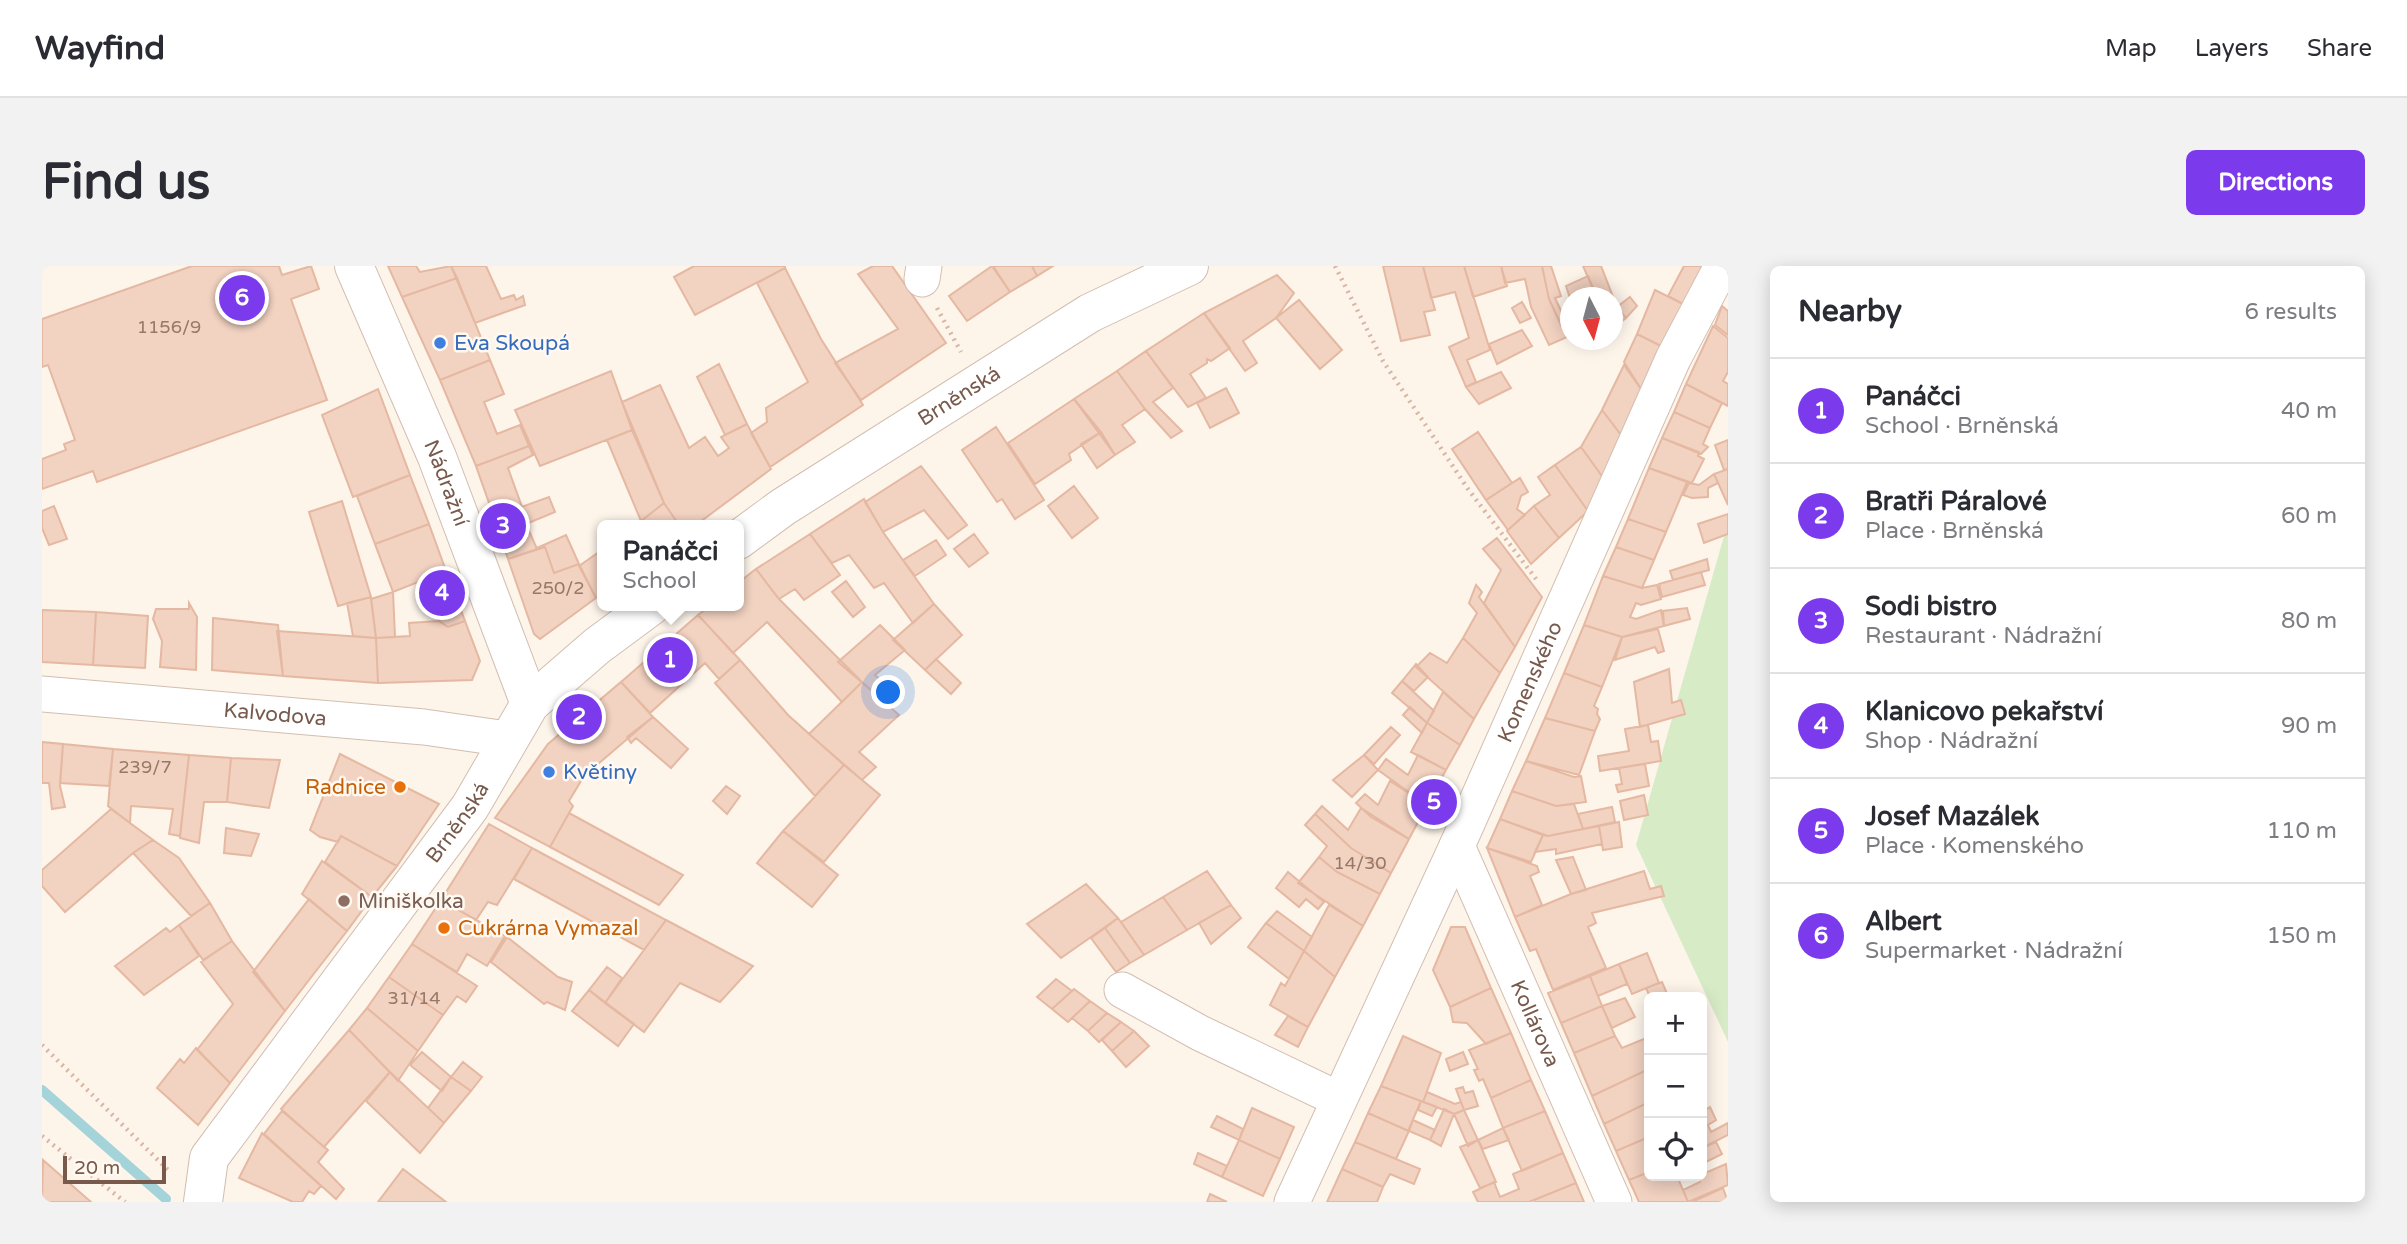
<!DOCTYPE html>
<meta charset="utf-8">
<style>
:root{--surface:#fff;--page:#f2f2f3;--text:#2b2b33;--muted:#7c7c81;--line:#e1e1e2;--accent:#7c3aed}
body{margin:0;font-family:"Varela Round",sans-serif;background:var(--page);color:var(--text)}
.controls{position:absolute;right:21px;bottom:21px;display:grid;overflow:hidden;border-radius:10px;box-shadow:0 4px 18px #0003}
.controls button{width:63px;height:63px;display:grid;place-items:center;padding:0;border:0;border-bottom:2px solid var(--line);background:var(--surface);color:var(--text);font:35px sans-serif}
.compass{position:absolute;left:1518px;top:21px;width:63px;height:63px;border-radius:50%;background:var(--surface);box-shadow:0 4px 18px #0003;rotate:174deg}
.scale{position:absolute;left:21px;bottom:18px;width:103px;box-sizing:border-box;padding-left:7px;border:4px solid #785a4c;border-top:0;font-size:19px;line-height:24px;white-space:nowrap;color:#785a4c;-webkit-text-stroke:5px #fff9f1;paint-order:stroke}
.you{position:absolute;left:847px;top:427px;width:24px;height:24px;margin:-18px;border:5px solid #fff;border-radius:50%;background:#1a73e8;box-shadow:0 0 0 10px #1a73e833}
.badge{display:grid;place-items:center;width:46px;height:46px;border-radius:50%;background:var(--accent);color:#fff;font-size:23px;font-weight:700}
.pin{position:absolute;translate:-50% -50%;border:4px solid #fff;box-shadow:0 2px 7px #0006}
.popup{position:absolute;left:555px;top:254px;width:147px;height:91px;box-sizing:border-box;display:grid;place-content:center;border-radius:10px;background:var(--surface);filter:drop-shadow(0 2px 5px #0005);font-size:23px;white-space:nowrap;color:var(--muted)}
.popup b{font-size:26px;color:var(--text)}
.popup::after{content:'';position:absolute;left:50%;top:100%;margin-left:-14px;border:14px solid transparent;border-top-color:var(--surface)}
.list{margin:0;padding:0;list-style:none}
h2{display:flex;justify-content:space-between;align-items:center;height:91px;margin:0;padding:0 28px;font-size:30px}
h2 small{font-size:23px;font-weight:400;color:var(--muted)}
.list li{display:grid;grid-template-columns:46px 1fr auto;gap:21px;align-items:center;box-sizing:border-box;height:105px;padding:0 28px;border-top:2px solid var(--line)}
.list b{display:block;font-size:26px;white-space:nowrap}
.list p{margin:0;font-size:23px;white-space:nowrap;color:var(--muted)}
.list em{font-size:23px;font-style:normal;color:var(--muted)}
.icon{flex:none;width:38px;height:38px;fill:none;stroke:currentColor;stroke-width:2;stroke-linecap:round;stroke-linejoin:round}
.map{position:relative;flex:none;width:1686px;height:936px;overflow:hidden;border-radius:10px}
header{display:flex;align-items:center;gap:42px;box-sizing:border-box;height:98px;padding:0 35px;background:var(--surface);border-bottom:2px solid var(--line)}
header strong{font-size:33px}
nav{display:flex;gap:38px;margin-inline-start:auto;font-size:24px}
.intro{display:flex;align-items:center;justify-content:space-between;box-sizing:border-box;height:168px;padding:0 42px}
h1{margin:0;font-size:49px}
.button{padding:18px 32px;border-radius:10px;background:var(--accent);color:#fff;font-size:24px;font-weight:700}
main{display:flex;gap:42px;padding:0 42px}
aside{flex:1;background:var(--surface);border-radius:10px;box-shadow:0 4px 18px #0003}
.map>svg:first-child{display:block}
</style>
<header>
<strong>Wayfind</strong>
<nav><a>Map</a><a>Layers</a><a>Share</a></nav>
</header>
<div class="intro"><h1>Find us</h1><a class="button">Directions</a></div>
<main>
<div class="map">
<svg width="1686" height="936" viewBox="0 0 1686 936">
<rect width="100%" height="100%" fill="#fdf4ea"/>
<path fill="#d8ebc7" d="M1686 268V776L1594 579 1682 270Z"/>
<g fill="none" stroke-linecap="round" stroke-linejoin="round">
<path stroke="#a4d3d9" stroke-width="10" d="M0 824 124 933"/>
</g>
<path fill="#f2d2c1" stroke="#e5b8a2" stroke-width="2" d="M150 0H237L240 9 269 0 277 23 249 33 285 134 55 216 51 205 0 223V193L24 184 22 178 33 174 6 99 0 101V53Z
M346 0H374L378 6 409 0 415 12 360 31Z
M409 0H444L459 33 472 29 474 34 481 30 483 39 433 57Z
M652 0H743V2L653 49 632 11Z
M831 0H850L904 77 819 134 793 97 856 63 816 8Z
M950 0 968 26 925 55 907 30Z
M951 0H990L995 10 968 26Z
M990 0H1011L995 10Z
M1341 0H1381L1393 44 1382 46 1388 69 1359 75Z
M1381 0H1422L1448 84 1425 94 1434 116 1424 121 1407 81 1427 72 1413 26 1389 32Z
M1422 0H1459L1465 20 1431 31Z
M1459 0H1500L1507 33 1525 71 1507 79 1489 41 1483 13 1463 17Z
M1500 0H1509L1519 30 1513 32 1522 51 1527 48 1528 51V60L1521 64 1507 33Z
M1541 0H1559L1575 41 1570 46V32H1555Z
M1642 0H1662L1643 39 1626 30Z
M743 2 779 73 821 139 728 201 709 167 725 156 724 142 766 116 715 17Z
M1235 9 1252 27 1234 52 1201 75 1215 97 1203 105 1162 47Z
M1546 10 1555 32H1528L1524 20Z
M415 12 448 94 398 114 360 31Z
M1613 24 1643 39 1623 82 1595 68Z
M1588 31 1595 40 1584 52 1575 41Z
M1257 34 1300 84 1278 103 1234 52Z
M1480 36 1489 52 1478 57 1470 42Z
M1680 40 1686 45V69L1673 59Z
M1575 41 1584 52 1570 63V46Z
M1162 47 1188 82 1169 95 1165 93V97L1148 108 1164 132 1146 141 1104 85Z
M1671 60 1686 72V106L1681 115 1686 118V140L1644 118Z
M1480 64 1490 80 1455 98 1447 78Z
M1595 68 1623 82 1601 126 1582 96Z
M1104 85 1131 122 1111 136 1140 165 1129 172 1103 143 1075 105Z
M448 94 462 128 442 136 455 168 478 159 487 180 434 200 398 114Z
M677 98 705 158 683 169 655 111Z
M1582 99 1601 126 1579 169 1560 144Z
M569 105 590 164 498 200 473 144Z
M1075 105 1103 143 1080 159 1093 176 1073 189 1032 133Z
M1459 106 1469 122 1437 138 1424 121Z
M1644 118 1680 137 1668 162 1632 146Z
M618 119 647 182 663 171 676 190 687 182 679 171 705 158 729 203 654 259H637L622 237 580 136Z
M1184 122 1197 147 1168 162 1155 137Z
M336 123 368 209 311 231 280 149Z
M1032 133 1059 166 1027 188 1029 194 993 218 966 177Z
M1560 144 1579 169 1562 213 1539 181Z
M1632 146 1668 162 1661 178 1666 181 1659 188 1620 172Z
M954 161 1002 234 973 253 960 233 955 236 920 184Z
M590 164 622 237 599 255 565 174Z
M1059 166 1073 189 1055 202 1039 178Z
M1436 166 1470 217 1444 234 1410 183Z
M1620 172 1657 186 1656 190 1662 193 1650 217 1607 202Z
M1686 174V203L1682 204 1673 179Z
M487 180 491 189 466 202 480 241 452 251 434 200Z
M1539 181 1562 213 1546 245 1513 199Z
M1513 199 1546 245 1517 272 1492 240 1508 229 1496 211Z
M879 200 925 259 906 273 882 244 841 266 823 236Z
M1607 202 1645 216 1624 266 1586 253Z
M1686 203V239L1672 208Z
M1672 208 1676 217 1666 222V231L1650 232 1641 229 1647 217 1657 219Z
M368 209 387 258 333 278 315 230Z
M1478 212 1486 226 1479 230 1475 243 1483 249 1466 264 1444 234Z
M1032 220 1056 252 1030 272 1006 240Z
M507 231 513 246 484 258 495 283 466 293 452 251Z
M822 233 841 266 892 338 871 357 842 317 832 322 807 289 790 297 768 268Z
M300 235 329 331 296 340 267 246Z
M622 237 637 259H594L599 255Z
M12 240 25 273 7 279 0 262V245Z
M1492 240 1517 272 1489 298 1465 265Z
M1686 248V268L1662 277 1656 258Z
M1586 253 1624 266 1612 294 1574 281Z
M387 258 404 305 351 326 333 278Z
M768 268 798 309 762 334 753 323 737 333 714 303Z
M932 268 946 287 927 301 912 283Z
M524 269 537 298 512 307 503 281 495 282Z
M1455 272 1500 331 1473 381 1442 337 1459 304 1441 283Z
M894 274 904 289 873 310 861 294Z
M503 281 512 307 537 298 554 332 498 373 492 368 466 293Z
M1574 281 1612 294 1600 322 1561 310Z
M560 284V329L554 332 537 300Z
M1665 293 1667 304 1631 314 1628 305Z
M714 303 737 333 820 416 800 436 725 356 691 387 656 349 668 340H696V317Z
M404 305 423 355 406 361 397 355 382 314Z
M1659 306 1663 319 1620 331 1617 318Z
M1561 310 1600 322 1615 319 1619 333 1599 339 1594 337 1588 351 1594 353 1619 344 1622 360 1580 371 1542 359Z
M804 315 823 341 811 351 790 326Z
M1434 319 1440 326 1437 331 1473 381 1458 407 1421 372 1435 347 1427 337Z
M351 326 353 371 334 372 329 333Z
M329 331 334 372 311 370 305 337Z
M147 337 155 351 154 404 118 401 120 375 111 353 114 343H147Z
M892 338 920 369 883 404 851 374Z
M1645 342 1648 353 1622 360 1621 345Z
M0 344 54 346 51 399 0 396Z
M54 346 106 350 103 402 51 399Z
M656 349 698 394 677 413 663 397 608 447 579 416Z
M171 352 236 359 241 410 170 404Z
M397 355 406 361 423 355 438 395 430 414 336 417 334 372 368 370 367 357Z
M838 359 863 384 833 409 853 427 844 437 796 396Z
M1542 359 1580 371 1560 421 1522 407Z
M1616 363 1622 385 1616 387 1613 381 1573 394 1580 371Z
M235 365 334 372 336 417 241 410Z
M1421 372 1458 407 1432 453 1374 401 1388 387 1405 397Z
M894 393 919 417 909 428 883 404Z
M698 394 746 449 802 499 773 530 673 417Z
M1374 398 1386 411 1372 425 1360 415Z
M1627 403 1630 437 1639 434 1643 448 1598 461 1592 416Z
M1522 407 1560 421 1552 440 1556 443 1555 448 1558 453 1553 465 1503 452Z
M1360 415 1392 445 1385 457 1350 427Z
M579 416 611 451 542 510 527 535 531 540 508 581 453 552 506 478Z
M820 416 857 449 817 486 834 501 820 514 767 468Z
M1401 426 1432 453 1418 479 1385 457Z
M1368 441 1385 457 1380 467 1361 449Z
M611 451 646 483 629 502 594 472 589 477 585 471Z
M1503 452 1553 465 1537 509 1484 495Z
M1385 457 1418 479 1404 504 1369 486Z
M1606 459 1609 476 1616 475 1619 495 1558 505 1556 490 1587 485 1583 463Z
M1349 461 1358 469 1332 498 1322 489Z
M0 476 21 478 18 520 23 541 10 543 7 517H0Z
M21 478 71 483 67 520 18 517Z
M71 483 147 489 138 570 127 568 131 543 89 540 88 557 66 540Z
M298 488 397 538 355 600 299 570 296 576 278 571 268 564Z
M147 489 189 492 185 536H162L157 577 138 572Z
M1322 489 1336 504 1310 531 1291 514Z
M1376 489 1404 504 1385 539 1336 504 1344 493 1366 509Z
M189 492 238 494 227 542 185 536Z
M1484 495 1532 511 1539 510 1544 536 1514 540 1470 525Z
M1603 498 1607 520 1576 526 1574 519 1580 518 1577 502Z
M802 499 838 529 782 596 741 565Z
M1348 515 1385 539 1367 573 1329 551 1314 537 1323 528 1336 539Z
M684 520 698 530 685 548 671 535Z
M1470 525 1514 540 1532 538 1541 563 1506 570 1458 553Z
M1602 529 1606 549 1582 554 1578 535Z
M1280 540 1306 564 1319 542 1367 573 1349 607 1309 582 1273 548Z
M1570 541 1573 556 1541 563 1536 548Z
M69 543 111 574 91 587 23 646 0 620V604Z
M527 547 641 609 617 639 508 581Z
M1273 548 1309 582 1349 607 1338 628 1295 606 1277 591 1285 580 1263 559Z
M1458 553 1501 569 1489 596 1445 582Z
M1577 556 1580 581 1561 584 1557 560Z
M447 558 490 582 455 639 446 636 434 654 399 634Z
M1557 560 1560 578 1514 588V583L1493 586 1501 569 1506 570Z
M184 562 217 568 209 590 182 587Z
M741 565 796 609 770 641 715 597Z
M299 570 355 600 330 631 283 596Z
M111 574 137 592 168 637 149 650 91 587Z
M490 582 624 654 602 684 472 613Z
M1445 582 1495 600 1497 606 1488 610 1500 639 1473 651Z
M1277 591 1295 606 1338 628 1321 660 1256 617Z
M1531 591 1544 624 1529 628 1514 594Z
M280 595 330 631 305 665 260 628Z
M1165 605 1189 639 1145 664 1121 631Z
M1602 605 1608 623 1619 620 1622 630 1550 647 1554 657 1546 661 1564 702 1511 724 1494 683 1488 685 1473 651 1529 628Z
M1246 606 1282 636 1276 643 1264 633 1257 641 1234 622Z
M1044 618 1076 652 1019 692 985 658Z
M1121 631 1145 664 1102 689 1079 656Z
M267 633 305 665 243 745 211 706Z
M399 634 463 670 445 700 425 688 415 706 370 678Z
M168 637 190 675 161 694 137 659Z
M1189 639 1199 652 1169 678 1157 657Z
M1287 639 1321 660 1293 711 1262 685Z
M1235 645 1270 671 1262 685 1224 657Z
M1076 652 1102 689 1088 697 1063 662Z
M624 654 711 700 678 736 638 717 602 766 563 737Z
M1224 657 1262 685 1247 713 1206 681Z
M137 659 157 690 102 729 73 700 124 662 128 666Z
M1409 661H1423L1449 722 1408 741 1391 704Z
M1063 662 1088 697 1074 706 1049 672Z
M465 671 516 711 530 716 523 744 505 736 502 738 449 696Z
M190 675 243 745 188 817 155 784 191 738 159 696Z
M370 678 435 720 424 736 415 730 401 749 347 711Z
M1262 685 1293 711 1266 761 1228 739 1239 717 1243 720Z
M1605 687 1617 717 1590 728 1577 698Z
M1577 698 1585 718 1556 730 1548 710Z
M565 701 580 712 563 737 547 724Z
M1548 710 1560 740 1519 757 1506 727Z
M347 711 401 749 376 785 325 742Z
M1014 713 1030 725 1010 743 995 731Z
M1620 716 1626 730 1608 731 1604 722Z
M1449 722 1469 767 1444 778 1425 757 1411 756 1408 741Z
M1032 723 1048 735 1026 756 1010 743Z
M547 724 592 758 576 780 530 745Z
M1583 732 1593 751 1570 762 1560 740Z
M1048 735 1065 747 1046 765 1030 752Z
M1560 740 1573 770 1532 787 1519 757Z
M325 742 376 785 356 815 307 764Z
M1065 747 1079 756 1057 776 1046 765Z
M1246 750 1266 761 1256 781 1233 769Z
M1079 756 1092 765 1070 785 1060 774Z
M307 764 348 806 282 881 239 843Z
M1092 765 1107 780 1084 801 1070 785Z
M1607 766V803L1550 830 1532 787 1573 770 1580 782 1607 771Z
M1469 767 1489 814 1449 832 1441 813 1437 815 1432 804 1436 803 1427 784Z
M1361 770 1399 787 1381 836 1339 820Z
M154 782 188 817 156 859 115 822 138 793 142 797Z
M380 786 409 811 400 825 368 799Z
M1421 786 1426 798 1408 805 1404 793Z
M421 796 440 811 429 825 409 811Z
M1607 803V820L1604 821 1607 836 1562 858 1550 830Z
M348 806 402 857 378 887 324 835Z
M409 811 429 825 402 857 386 842Z
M1489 814 1503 845 1461 862 1449 832Z
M1339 820 1379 835 1366 865 1326 847Z
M1421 821 1423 827 1431 825 1436 840 1422 844 1414 823Z
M1385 826 1413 838 1419 836 1422 844 1412 848 1381 836Z
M1379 835 1395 841 1390 850 1376 844Z
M1607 836V871L1574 885 1562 858Z
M1668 841 1674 854 1666 859 1669 866 1686 857V869L1660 882V846Z
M1210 842 1252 861 1238 893 1197 874Z
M1402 843 1412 848 1399 880 1388 874Z
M1422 844 1436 874 1426 880 1412 848Z
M240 845 286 884 276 896 302 923 294 933 222 868Z
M1503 845 1521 887 1480 905 1461 862Z
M1326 847 1367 865 1354 893 1313 876Z
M1175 850 1201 863 1197 874 1169 861Z
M1371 854 1393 864 1388 874 1367 865Z
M1461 862 1467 874 1441 883 1436 874Z
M220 867 279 920 272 928 267 925 260 936H251L197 912Z
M1607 871V906L1587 914 1574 885Z
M1197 874 1238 893 1221 930 1180 911Z
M1436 874 1454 916 1438 922 1418 881Z
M1313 876 1378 903 1372 918 1348 908 1341 921 1300 903Z
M1674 876 1680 888 1662 897 1660 882Z
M1156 887 1185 900 1180 911 1152 898Z
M1521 887 1534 917 1487 936H1436L1431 926 1452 916 1458 931 1477 923 1471 908Z
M1 894 49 936H0Z
M1684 898 1686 919 1646 936 1641 924 1658 916 1656 910Z
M361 903 404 936H336Z
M1300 903 1341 921 1335 936H1285Z
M1607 906V910H1635L1646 936H1597L1587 914Z
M1534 917 1542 936H1493L1492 934Z
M1681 922 1686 936H1650Z
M1168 928 1185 936H1165Z"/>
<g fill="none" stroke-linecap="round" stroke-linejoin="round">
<defs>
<g id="minor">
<path d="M880 13 882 0"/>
<path id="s1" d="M0 428 382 461 465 473"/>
<path id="s2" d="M1415 580 1572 936"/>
<path d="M1080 724 1158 767 1296 833"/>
<path id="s3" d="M1250 936 1415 580 1631 93 1680 0"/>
</g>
<g id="tertiary">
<path id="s4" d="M312 0 395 191 488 438"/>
<path id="s5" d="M696 274 741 241 1048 47 1147 0"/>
<path id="s6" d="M161 936 167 892 428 541 488 438 555 380 609 340"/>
</g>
</defs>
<use href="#minor" stroke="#d2beb1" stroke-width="37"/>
<use href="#tertiary" stroke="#d2beb1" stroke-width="40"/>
<path stroke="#d8b5a4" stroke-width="4.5" stroke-dasharray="2 5" stroke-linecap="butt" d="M1293 0 1341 95 1426 223 1494 313
M895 42 919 86
M0 779 128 906
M0 870 83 936"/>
<use href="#minor" stroke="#fff" stroke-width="35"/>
<use href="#tertiary" stroke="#fff" stroke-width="38"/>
</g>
<g fill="#3f7fe0" stroke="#fff9f1" stroke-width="2.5">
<circle cx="398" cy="77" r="7"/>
<circle cx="507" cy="506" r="7"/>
</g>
<g fill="#e8710a" stroke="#fff9f1" stroke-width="2.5">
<circle cx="358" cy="521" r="7"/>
<circle cx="402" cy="662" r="7"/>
</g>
<circle fill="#8d6e63" stroke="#fff9f1" stroke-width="2.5" cx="302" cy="635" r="7"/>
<g text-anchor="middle" stroke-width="5" stroke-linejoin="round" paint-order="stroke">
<g font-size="18" fill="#967869">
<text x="127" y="67">1156/9</text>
<text x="516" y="328">250/2</text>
<text x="103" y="507">239/7</text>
<text x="1318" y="603">14/30</text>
<text x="372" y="738">31/14</text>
</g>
<g font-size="21" fill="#366cbe" stroke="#fff9f1" text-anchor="start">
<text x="412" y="84">Eva Skoupá</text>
<text x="521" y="513">Květiny</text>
</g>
<g font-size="21" fill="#785a4c" stroke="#fff9f1">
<text dy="7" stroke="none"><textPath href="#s5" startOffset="264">Brněnská</textPath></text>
<text dy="7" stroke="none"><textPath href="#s4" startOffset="236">Nádražní</textPath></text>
<text dy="7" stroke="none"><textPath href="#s3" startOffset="572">Komenského</textPath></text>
<text dy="7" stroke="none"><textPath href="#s1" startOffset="234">Kalvodova</textPath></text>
<text dy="7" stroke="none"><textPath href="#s6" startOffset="462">Brněnská</textPath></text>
<text dy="7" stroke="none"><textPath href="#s2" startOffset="194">Kollárova</textPath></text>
</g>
<g font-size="21" fill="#c56008" stroke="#fff9f1" text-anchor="end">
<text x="344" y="528">Radnice</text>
<text x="416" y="669" text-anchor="start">Cukrárna Vymazal</text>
</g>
<g font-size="21" fill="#785e54" stroke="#fff9f1" text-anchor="start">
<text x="316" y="642">Miniškolka</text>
</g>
</g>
</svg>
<div class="controls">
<button>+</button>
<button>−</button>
<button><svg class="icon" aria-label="locate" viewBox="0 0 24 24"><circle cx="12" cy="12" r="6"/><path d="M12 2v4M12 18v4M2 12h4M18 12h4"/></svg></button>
</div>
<svg class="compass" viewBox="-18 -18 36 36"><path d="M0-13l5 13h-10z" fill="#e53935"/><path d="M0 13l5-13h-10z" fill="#7c7c81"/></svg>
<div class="scale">20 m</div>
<div class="you"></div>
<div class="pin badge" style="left:628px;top:394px">1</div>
<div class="popup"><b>Panáčci</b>School</div>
<div class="pin badge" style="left:537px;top:451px">2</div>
<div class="pin badge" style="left:461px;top:260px">3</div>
<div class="pin badge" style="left:400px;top:327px">4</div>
<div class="pin badge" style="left:1392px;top:536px">5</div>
<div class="pin badge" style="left:200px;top:32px">6</div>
</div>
<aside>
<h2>Nearby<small>6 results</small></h2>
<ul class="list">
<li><span class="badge">1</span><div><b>Panáčci</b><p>School · Brněnská</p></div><em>40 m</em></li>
<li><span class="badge">2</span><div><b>Bratři Páralové</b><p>Place · Brněnská</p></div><em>60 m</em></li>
<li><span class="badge">3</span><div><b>Sodi bistro</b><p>Restaurant · Nádražní</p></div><em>80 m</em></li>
<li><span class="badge">4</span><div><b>Klanicovo pekařství</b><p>Shop · Nádražní</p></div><em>90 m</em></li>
<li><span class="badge">5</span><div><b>Josef Mazálek</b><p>Place · Komenského</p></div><em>110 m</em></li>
<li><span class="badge">6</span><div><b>Albert</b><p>Supermarket · Nádražní</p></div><em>150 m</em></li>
</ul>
</aside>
</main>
